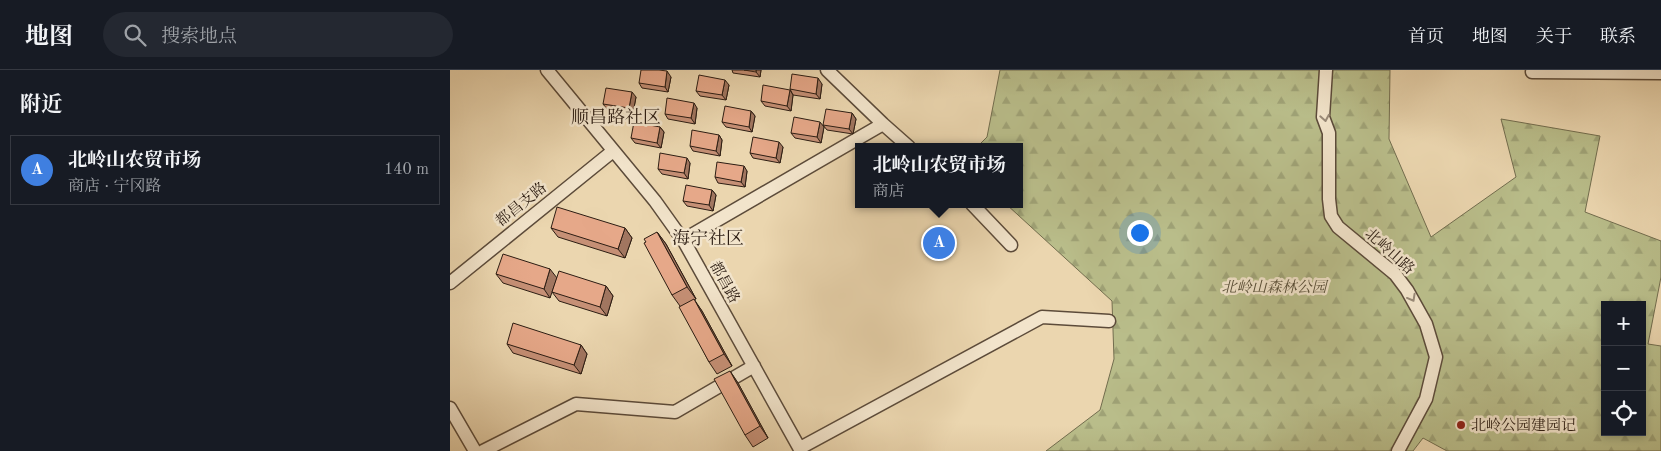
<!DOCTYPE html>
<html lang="zh">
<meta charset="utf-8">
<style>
:root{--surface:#171b24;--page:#242831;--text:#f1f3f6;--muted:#9ea1a6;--line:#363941;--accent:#ea580c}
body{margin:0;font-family:"Old Standard TT","Noto Serif SC",serif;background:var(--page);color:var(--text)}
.controls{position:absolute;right:15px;bottom:15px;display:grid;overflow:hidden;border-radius:0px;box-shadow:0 2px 8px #0003}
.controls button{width:45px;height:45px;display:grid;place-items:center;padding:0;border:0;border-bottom:1px solid var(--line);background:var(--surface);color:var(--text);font:25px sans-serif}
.you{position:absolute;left:689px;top:162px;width:18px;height:18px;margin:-12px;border:4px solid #fff;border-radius:50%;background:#1a73e8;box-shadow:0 0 0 8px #1a73e833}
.badge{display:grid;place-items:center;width:32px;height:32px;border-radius:50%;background:var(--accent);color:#fff;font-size:16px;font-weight:700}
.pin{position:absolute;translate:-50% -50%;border:2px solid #fff;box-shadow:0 1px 5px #0006}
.popup{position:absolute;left:405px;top:73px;width:168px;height:65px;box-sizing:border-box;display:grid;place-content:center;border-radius:0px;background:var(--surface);filter:drop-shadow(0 1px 4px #0005);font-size:16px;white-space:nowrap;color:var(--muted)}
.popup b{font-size:19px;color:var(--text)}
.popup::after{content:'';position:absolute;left:50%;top:100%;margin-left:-10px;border:10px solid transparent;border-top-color:var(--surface)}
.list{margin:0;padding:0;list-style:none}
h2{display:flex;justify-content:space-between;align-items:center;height:65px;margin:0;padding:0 20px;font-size:21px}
h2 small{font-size:16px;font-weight:400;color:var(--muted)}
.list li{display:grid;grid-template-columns:32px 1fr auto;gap:15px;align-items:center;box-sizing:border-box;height:70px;margin:0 10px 10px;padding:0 10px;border:1px solid var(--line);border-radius:0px}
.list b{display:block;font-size:19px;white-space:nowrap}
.list p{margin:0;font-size:16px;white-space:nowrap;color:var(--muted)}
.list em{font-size:16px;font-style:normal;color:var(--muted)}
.icon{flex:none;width:28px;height:28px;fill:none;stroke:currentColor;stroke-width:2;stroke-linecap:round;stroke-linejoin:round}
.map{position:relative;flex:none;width:1211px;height:381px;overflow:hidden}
header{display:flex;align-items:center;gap:30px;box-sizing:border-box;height:70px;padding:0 25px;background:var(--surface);border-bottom:1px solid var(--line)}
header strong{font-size:24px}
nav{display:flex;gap:28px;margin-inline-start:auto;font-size:18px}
.search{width:350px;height:45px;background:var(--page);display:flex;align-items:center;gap:12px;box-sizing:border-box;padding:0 18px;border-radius:28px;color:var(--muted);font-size:19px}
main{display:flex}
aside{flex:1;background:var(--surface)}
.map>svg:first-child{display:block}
</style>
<header>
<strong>地图</strong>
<div class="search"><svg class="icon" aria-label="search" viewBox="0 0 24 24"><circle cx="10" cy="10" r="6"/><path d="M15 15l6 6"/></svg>搜索地点</div>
<nav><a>首页</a><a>地图</a><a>关于</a><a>联系</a></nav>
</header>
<main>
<aside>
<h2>附近<small></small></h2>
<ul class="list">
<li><span class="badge" style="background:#3f7fe0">A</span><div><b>北岭山农贸市场</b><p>商店 · 宁冈路</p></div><em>140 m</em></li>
</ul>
</aside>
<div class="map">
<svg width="1211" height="381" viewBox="0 0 1211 381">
<defs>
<pattern id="forest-firs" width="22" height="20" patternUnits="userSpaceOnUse" patternTransform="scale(1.25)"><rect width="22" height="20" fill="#b9bd8a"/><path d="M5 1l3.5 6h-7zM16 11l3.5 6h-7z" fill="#9fa276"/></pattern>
</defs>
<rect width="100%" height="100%" fill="#ebd6af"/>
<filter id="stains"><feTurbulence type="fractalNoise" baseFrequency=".004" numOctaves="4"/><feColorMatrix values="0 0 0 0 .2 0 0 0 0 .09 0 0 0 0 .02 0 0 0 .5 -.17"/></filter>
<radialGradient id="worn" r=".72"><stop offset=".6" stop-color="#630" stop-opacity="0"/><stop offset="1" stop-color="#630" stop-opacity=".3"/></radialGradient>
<path fill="url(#forest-firs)" stroke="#726d4e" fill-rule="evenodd" d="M550 0H940L939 69 981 167 1066 107 1051 49 1150 66 1135 142 1211 171V207L1198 274 1211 276V381H997L973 368 963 381H596L650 340 664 289 662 231 556 134H569V77H527L537 67ZM1155 235H1192V362H1155Z"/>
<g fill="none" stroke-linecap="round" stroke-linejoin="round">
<defs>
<path id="minor" d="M97 0 205 131 235 173 351 381
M377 0 433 54 459 77
M876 0 873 47 879 63V129L881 146 888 157 945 204 957 220 976 254 986 287 976 329 948 381
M1082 2 1211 3
M522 134 561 175
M233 170 433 54
M0 213 163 81
M0 338 25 381
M350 378 592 247 659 251
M33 381 126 334 225 342 304 296"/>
</defs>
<use href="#minor" stroke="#5c4b3a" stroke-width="15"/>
<use href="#minor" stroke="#f2e4cb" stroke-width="12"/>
</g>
<path fill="#c69076" stroke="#2c1d13" d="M282 0H311L310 7 283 3Z
M221 7 218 22 192 18 189 13Z
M372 14 370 29 343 25 340 19Z
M279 15 276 30 250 26 246 21Z
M343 25 341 41 315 36 311 31Z
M186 27 183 43 157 39 153 34Z
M247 38 245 54 218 49 215 44Z
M301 41 305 46 302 62 276 57 272 52Z
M402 43 406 49 403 64 377 60 373 55Z
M210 57 214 62 211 78 185 73 181 68Z
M374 57 371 73 345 68 341 63Z
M269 65 272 70 270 86 243 81 240 76Z
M333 77 330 93 303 88 300 83Z
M240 93 238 109 212 104 208 99Z
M297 101 295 117 268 113 265 107Z
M262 120 266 125 263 141 237 136 233 131Z
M101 158H175L182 168 175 188 108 167Z
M207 162 216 174 246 229 244 230 252 241 282 296 267 304 259 292 230 236 222 225Z
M100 199V228L53 213 46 204Z
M156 216 163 226 157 246 109 231 102 222Z
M57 274 131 275 137 284 131 304 63 283Z
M280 301 288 313 318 368 303 377 295 365Z"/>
<path fill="#a17660" stroke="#2c1d13" d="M306 0H311L310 7 306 2Z
M217 1 221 7 218 22 215 17Z
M368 8 372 14 370 29 366 24Z
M275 10 279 15 276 30 272 25Z
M340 20 343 25 341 41 337 36Z
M182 22 186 27 183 43 179 38Z
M244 33 247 38 245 54 241 48Z
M301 41 305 46 302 62 299 57Z
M402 43 406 49 403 64 399 59Z
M370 52 374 57 371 73 367 67Z
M210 57 214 62 211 78 207 73Z
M269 65 272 70 270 86 266 81Z
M329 72 333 77 330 93 326 88Z
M237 88 240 93 238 109 234 103Z
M294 96 297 101 295 117 291 112Z
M262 120 266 125 263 141 259 135Z
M175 158 182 168 175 188 168 179Z
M207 162 216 174 246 229 237 217Z
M100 199 107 208 100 228 94 219Z
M156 216 163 226 157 246 150 237Z
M244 229 252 241 282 296 274 284Z
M131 275 137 284 131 304 124 295Z
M280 301 288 313 318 368 310 356Z"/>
<path fill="#e6a889" stroke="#2c1d13" d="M191 0H209L217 1 215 17 189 13Z
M294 0H306V2Z
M342 4 368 8 366 24 340 19Z
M249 5 275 10 272 25 246 21Z
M313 15 340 20 337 36 311 31Z
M156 18 182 22 179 38 153 34Z
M217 28 244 33 241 48 215 44Z
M275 36 301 41 299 57 272 52Z
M376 39 402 43 399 59 373 55Z
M344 47 370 52 367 67 341 63Z
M184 52 210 57 207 73 181 68Z
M242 60 269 65 266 81 240 76Z
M303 67 329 72 326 88 300 83Z
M210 83 237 88 234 103 208 99Z
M267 92 294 96 291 112 265 107Z
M236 115 262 120 259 135 233 131Z
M107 137 175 158 168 179 101 158Z
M207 162 237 217 222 225 194 173 196 172 194 169Z
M53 184 100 199 94 219 46 204Z
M109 201 156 216 150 237 102 222Z
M244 229 274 284 259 292 229 237Z
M63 253 131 275 124 295 57 274Z
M280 301 310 356 295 365 264 309Z"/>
<defs><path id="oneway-chevron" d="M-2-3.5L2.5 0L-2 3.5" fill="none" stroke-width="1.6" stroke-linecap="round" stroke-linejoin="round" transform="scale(1.25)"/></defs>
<g stroke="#998a78">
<use href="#oneway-chevron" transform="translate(875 48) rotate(80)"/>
<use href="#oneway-chevron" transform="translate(962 228) rotate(61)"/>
</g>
<circle fill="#8f2418" stroke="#f2e4cb" stroke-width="2" cx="1011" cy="355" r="5"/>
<g text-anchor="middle" stroke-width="5" stroke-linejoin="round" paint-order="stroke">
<g font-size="15" fill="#2c1d13" stroke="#f2e4cb">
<text transform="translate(71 134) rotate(-39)" y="5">都昌支路</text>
<text transform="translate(940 181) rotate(42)" y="5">北岭山路</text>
<text transform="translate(275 212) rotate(61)" y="5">都昌路</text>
</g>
<g font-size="15" font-style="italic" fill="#564d37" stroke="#f2e4cb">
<text x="824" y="222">北岭山森林公园</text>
</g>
<g font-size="15" fill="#2c1d13" stroke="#f2e4cb" text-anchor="start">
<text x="1021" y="360">北岭公园建园记</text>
</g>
<g font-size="18" fill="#2c1d13" stroke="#f2e4cb">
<text x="166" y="53">顺昌路社区</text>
<text x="258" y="174">海宁社区</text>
</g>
</g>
<rect width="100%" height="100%" filter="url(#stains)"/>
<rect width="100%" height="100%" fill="url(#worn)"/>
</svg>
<div class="controls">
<button>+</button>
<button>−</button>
<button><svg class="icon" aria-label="locate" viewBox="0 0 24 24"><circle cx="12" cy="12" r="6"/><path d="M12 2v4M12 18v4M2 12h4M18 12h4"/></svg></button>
</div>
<div class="you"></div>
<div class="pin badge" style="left:489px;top:173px;background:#3f7fe0">A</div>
<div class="popup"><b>北岭山农贸市场</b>商店</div>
</div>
</main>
